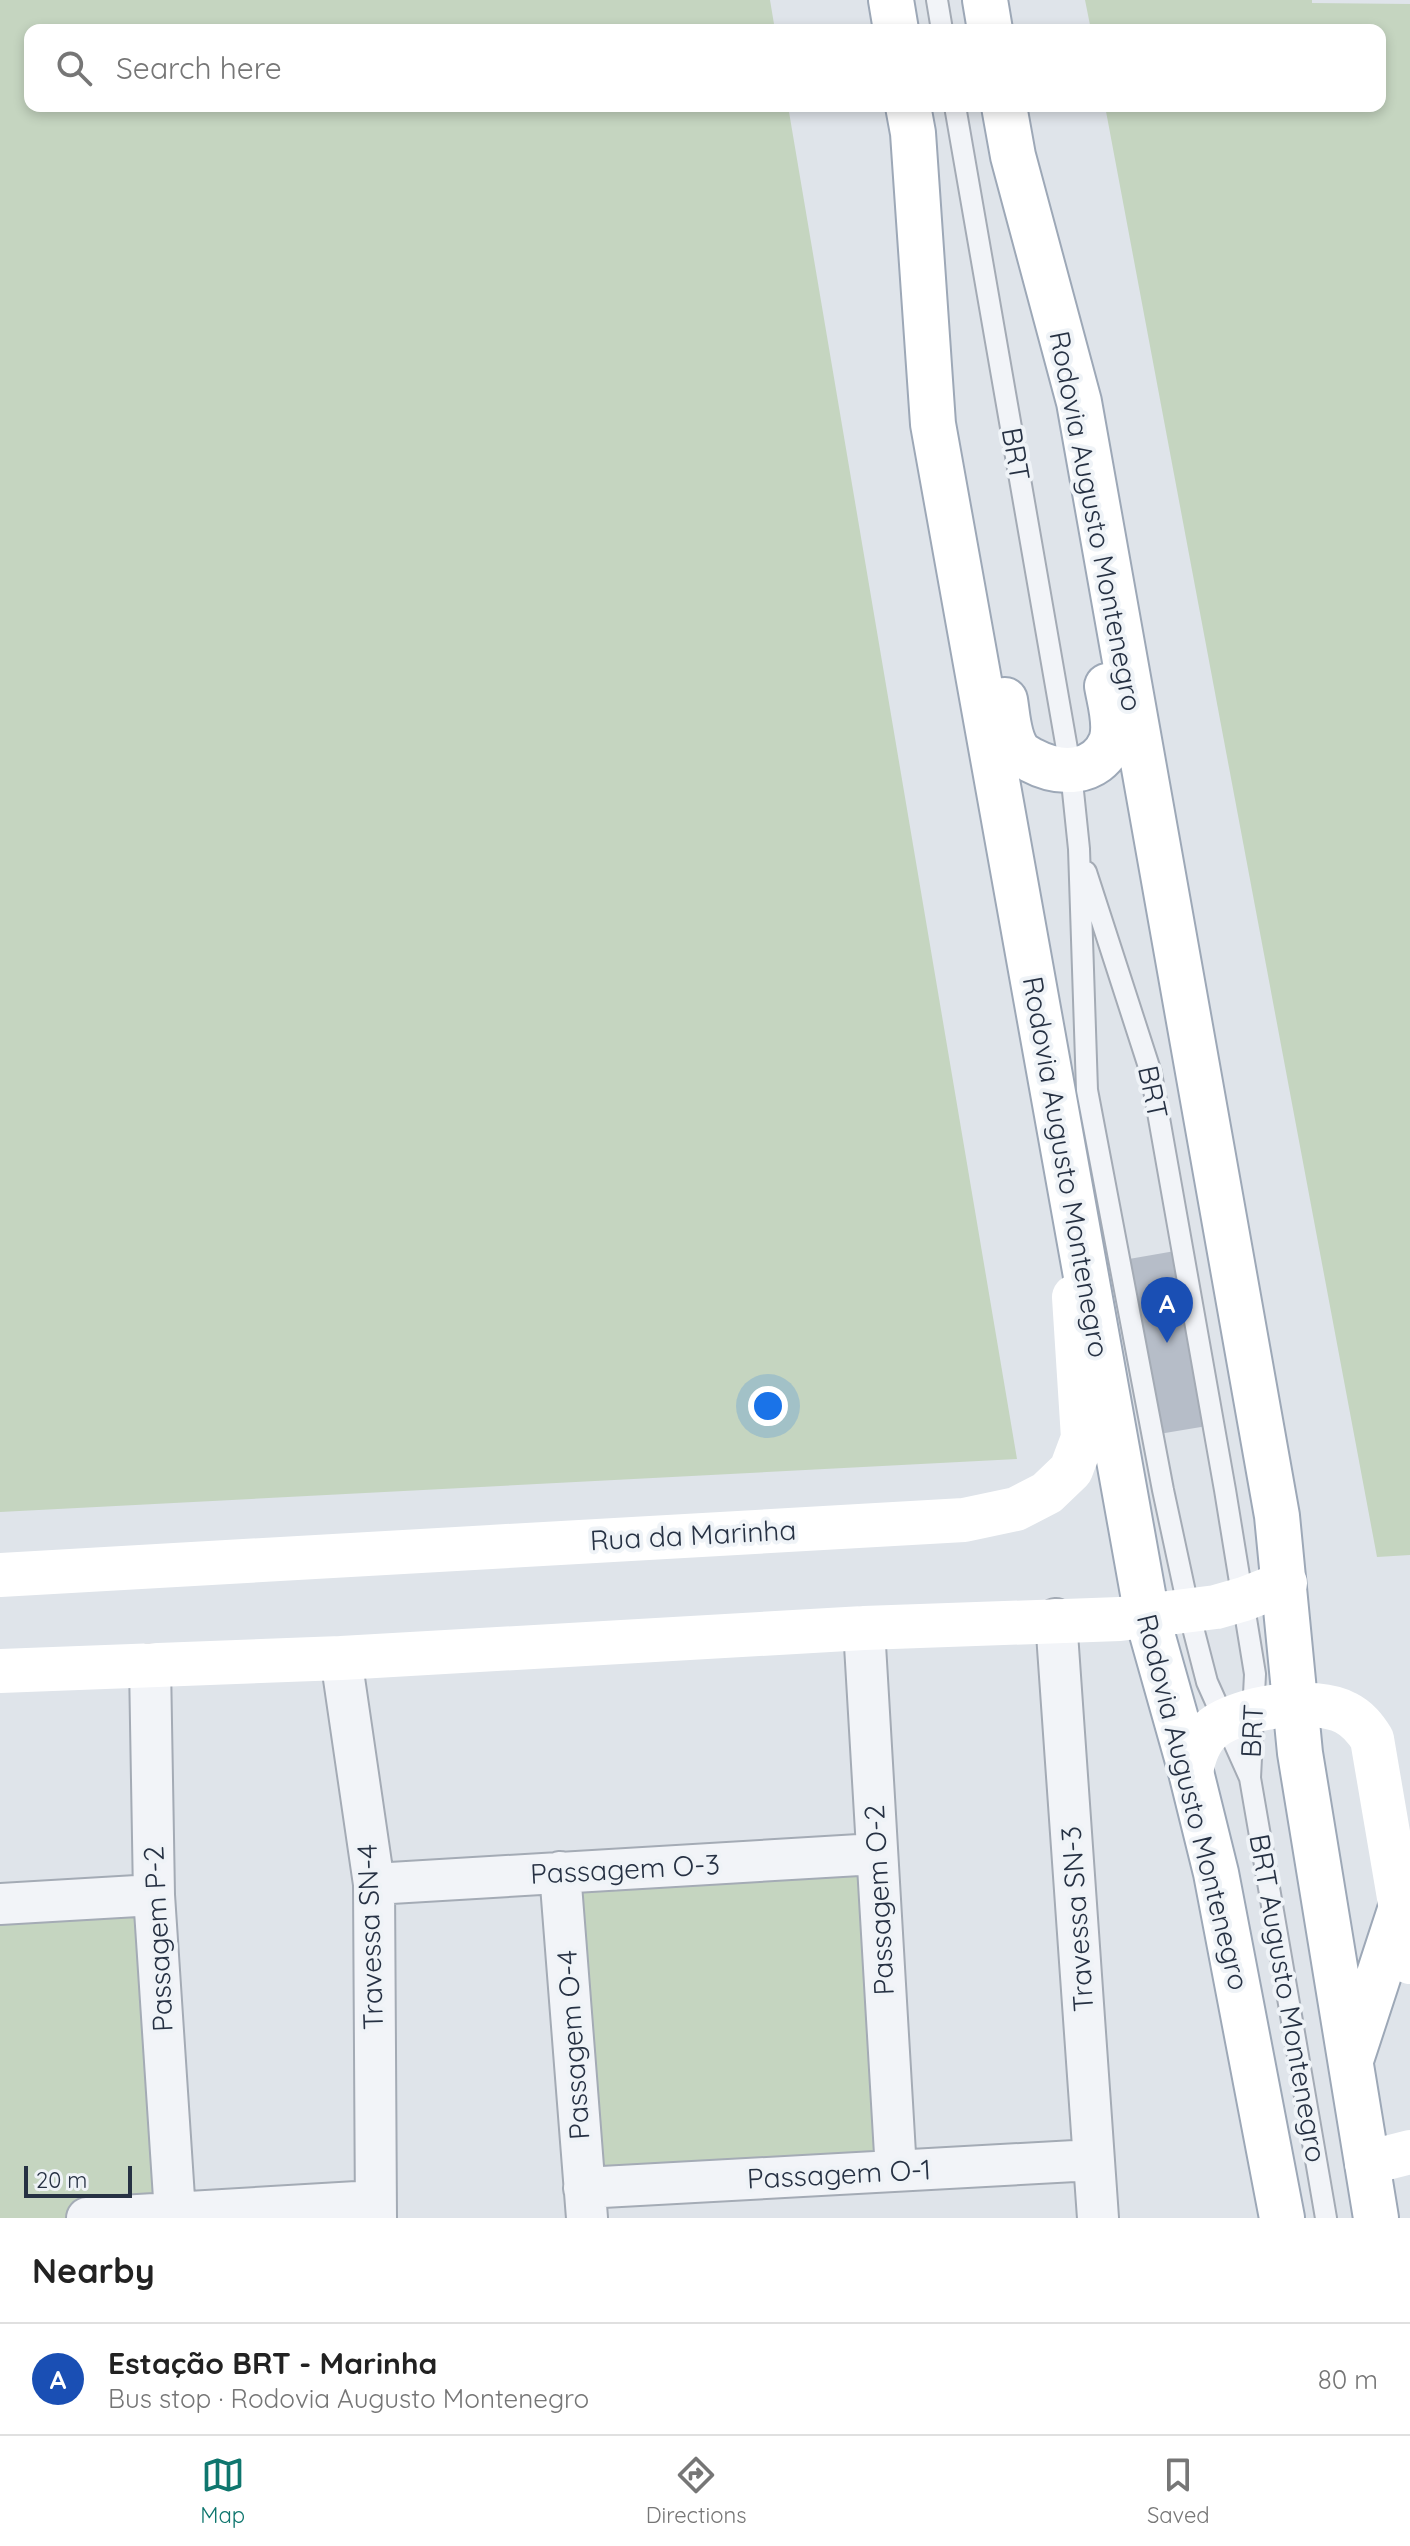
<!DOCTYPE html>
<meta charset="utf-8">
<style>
:root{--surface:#fff;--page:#f6f6f6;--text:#222;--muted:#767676;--line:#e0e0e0;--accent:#0f766e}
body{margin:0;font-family:Quicksand,sans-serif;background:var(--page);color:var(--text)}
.scale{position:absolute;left:24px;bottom:20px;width:108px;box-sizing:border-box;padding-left:8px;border:4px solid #263143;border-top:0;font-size:22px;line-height:28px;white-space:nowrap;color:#263143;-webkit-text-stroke:6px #eff3f7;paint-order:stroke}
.you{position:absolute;left:768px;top:1406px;width:28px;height:28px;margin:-20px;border:6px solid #fff;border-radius:50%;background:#1a73e8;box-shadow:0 0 0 12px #1a73e833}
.badge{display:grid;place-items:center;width:52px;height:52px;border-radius:50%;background:var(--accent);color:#fff;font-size:26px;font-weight:700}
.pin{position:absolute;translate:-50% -66px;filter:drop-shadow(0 2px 4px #0008)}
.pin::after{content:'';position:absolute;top:42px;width:28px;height:24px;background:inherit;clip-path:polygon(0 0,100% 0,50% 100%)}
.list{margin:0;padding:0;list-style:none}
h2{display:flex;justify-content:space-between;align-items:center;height:104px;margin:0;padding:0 32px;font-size:34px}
h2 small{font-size:26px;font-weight:400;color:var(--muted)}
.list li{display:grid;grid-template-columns:52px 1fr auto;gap:24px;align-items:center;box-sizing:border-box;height:112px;padding:0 32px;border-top:2px solid var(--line)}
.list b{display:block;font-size:30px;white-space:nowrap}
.list p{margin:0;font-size:26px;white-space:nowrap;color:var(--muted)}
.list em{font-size:26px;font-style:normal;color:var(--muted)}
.icon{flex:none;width:44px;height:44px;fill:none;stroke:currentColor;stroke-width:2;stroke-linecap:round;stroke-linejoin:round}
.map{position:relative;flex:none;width:1410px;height:2218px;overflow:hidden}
.search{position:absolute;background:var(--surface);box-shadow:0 4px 12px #0003;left:24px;right:24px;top:24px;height:88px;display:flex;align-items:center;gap:20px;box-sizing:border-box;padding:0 28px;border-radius:16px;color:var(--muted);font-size:30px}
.sheet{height:216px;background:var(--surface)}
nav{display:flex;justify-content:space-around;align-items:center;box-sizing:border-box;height:112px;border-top:2px solid var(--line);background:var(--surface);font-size:22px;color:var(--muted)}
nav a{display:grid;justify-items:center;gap:4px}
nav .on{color:var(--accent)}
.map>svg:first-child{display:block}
</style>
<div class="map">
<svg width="1410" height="2218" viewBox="0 0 1410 2218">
<rect width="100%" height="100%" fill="#dfe4ea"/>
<path fill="#c5d5c0" d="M0 0H770L775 30H30V106H788L1017 1459 0 1512Z
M1085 0H1312V3L1410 4V1555L1377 1557 1105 106H1380V30H1091Z
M876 1854 896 2171 584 2188 560 1872Z
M154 1895 175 2213 87 2218H0V1904Z"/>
<path fill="#b6bdc8" d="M1175 1251 1207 1426 1159 1434 1129 1259Z"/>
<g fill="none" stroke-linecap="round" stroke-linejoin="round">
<defs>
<path id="lane" d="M937 0 942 30
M955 106 1071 772 1079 849 1087 1090 1163 1490 1191 1620 1207 1682 1250 1778
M1086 872 1151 1073 1225 1490 1255 1674 1250 1778 1326 2218"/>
<path id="street" d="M1056 1619 1098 2218
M864 1628 896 2171
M341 1658 374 1884 376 2218
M150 1665 154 1895 175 2213
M560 1872 587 2218
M374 1884 876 1854
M0 1904 154 1895
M584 2188 1093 2160
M87 2218 374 2201"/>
<path id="primary" d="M891 0 896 30
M985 0 990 30
M908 106 913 133 933 424 1147 1616 1191 1772 1216 1873 1282 2218
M1004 106 1013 156 1079 402 1277 1516 1300 1753 1376 2218
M1005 700C1008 717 1008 741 1021 754 1021 754 1031 760 1031 760 1059 775 1097 776 1111 742 1117 725 1110 703 1107 686
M1352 2057 1401 1907"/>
</defs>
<use href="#lane" stroke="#a4abb5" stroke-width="24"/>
<use href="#street" stroke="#a4abb5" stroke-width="44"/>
<use href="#primary" stroke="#9da8b7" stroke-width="48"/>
<use href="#lane" stroke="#f2f4f8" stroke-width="20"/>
<use href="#street" stroke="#f2f4f8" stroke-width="40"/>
<path stroke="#fff" stroke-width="44" d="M0 1575 964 1520 1016 1509 1047 1493 1071 1470 1083 1438 1074 1297
M0 1671 341 1658 864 1628 1120 1619 1216 1607 1244 1599 1285 1583
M1191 1772C1194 1756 1199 1739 1213 1728 1240 1707 1315 1696 1346 1713 1358 1719 1365 1728 1372 1739L1410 1962
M1367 2163 1410 2152"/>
<use href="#primary" stroke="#fff" stroke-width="44"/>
</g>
<g text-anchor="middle" stroke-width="8" stroke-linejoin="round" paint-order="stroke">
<g font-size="28" fill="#263143" stroke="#eff3f7">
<text transform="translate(1016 454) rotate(80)" y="10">BRT</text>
<text transform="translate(1096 521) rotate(79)" y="10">Rodovia Augusto Montenegro</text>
<text transform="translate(1153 1092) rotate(78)" y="10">BRT</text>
<text transform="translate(1066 1167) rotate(80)" y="10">Rodovia Augusto Montenegro</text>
<text transform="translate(693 1535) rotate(-3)" y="10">Rua da Marinha</text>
<text transform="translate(1252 1731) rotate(-87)" y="10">BRT</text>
<text transform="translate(1193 1802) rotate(76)" y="10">Rodovia Augusto Montenegro</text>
<text transform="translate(625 1869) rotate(-3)" y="10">Passagem O-3</text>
<text transform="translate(879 1900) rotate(-93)" y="10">Passagem O-2</text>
<text transform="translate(1077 1919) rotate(-94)" y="10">Travessa SN-3</text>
<text transform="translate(370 1937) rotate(-92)" y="10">Travessa SN-4</text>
<text transform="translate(158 1939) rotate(-93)" y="10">Passagem P-2</text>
<text transform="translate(1288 1998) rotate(80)" y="10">BRT Augusto Montenegro</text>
<text transform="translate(573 2045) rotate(-94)" y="10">Passagem O-4</text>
<text transform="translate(839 2174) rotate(-3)" y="10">Passagem O-1</text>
</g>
</g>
</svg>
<div class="scale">20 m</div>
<div class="you"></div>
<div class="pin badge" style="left:1167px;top:1343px;background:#1a4fb4">A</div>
<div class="search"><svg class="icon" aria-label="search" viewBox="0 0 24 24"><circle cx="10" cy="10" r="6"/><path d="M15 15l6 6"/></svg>Search here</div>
</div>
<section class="sheet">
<h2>Nearby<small></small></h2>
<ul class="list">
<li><span class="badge" style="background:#1a4fb4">A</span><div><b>Estação BRT - Marinha</b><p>Bus stop · Rodovia Augusto Montenegro</p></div><em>80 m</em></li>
</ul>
</section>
<nav>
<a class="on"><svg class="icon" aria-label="map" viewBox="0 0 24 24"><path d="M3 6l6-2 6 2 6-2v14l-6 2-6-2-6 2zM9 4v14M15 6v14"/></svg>Map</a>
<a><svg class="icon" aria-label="directions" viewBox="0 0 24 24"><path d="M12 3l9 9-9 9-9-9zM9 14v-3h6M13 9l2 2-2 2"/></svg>Directions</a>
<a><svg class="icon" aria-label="saved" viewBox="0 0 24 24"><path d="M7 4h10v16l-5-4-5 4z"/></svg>Saved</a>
</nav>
